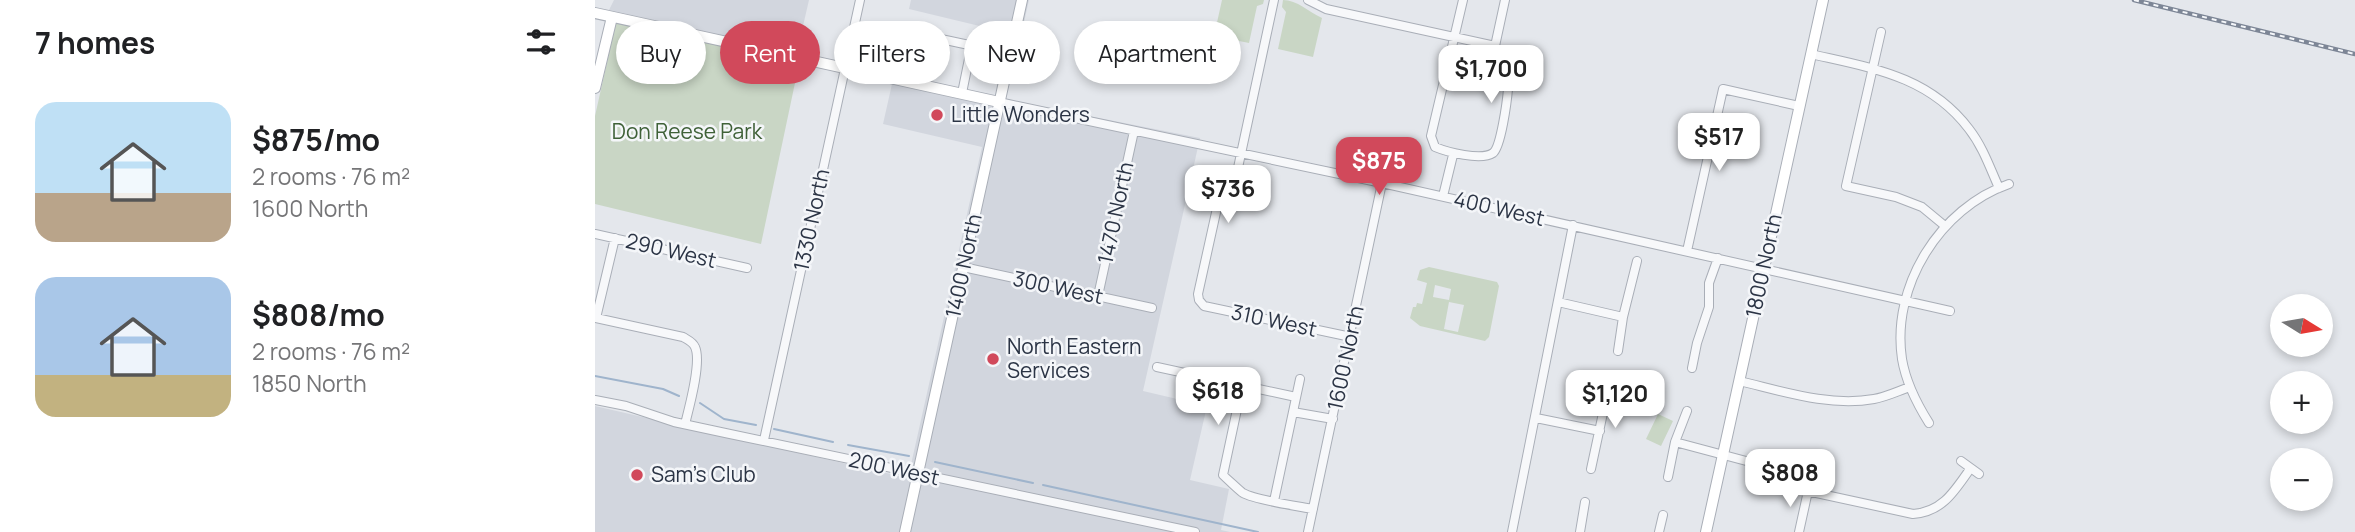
<!DOCTYPE html>
<meta charset="utf-8">
<style>
body{margin:0;font-family:Manrope,sans-serif;background:#f2f2f2;color:#202124;height:100vh;display:flex;flex-direction:column;font-size:26px;white-space:nowrap}
*{box-sizing:border-box;margin:0}
p{font-size:23px;color:#757577}
.icon{flex:none;width:38px;height:38px;fill:none;stroke:currentColor;stroke-width:2;stroke-linecap:round;stroke-linejoin:round}
.map{position:relative;flex:1;overflow:hidden}
.side{display:flex;flex-direction:column;background:#fff;width:595px}
.side>*{flex:none}
.banner{position:absolute;left:21px;top:21px;width:665px;height:63px;display:flex;gap:14px}
.needle{width:46px;rotate:101deg}
.controls{position:absolute;left:1675px;top:294px;display:grid;gap:14px}
.controls a{display:grid;place-items:center;width:63px;height:63px;border-radius:50%;background:#fff;box-shadow:0 4px 10px #0003;font-size:35px}
.price{position:absolute;translate:-50% -60px;padding:0 16px;border-radius:14px;background:#fff;color:#222;font-size:23px;line-height:46px;filter:drop-shadow(0 2px 4px #0008)}
.price::after{content:'';position:absolute;left:50%;top:42px;width:21px;height:16px;margin-left:-10px;background:inherit;clip-path:polygon(0 0,100% 0,50% 100%)}
.price.selected{background:#d1495b;color:#fff}
ul{padding:0;list-style:none}
li{display:flex;align-items:center;gap:21px;height:175px;padding:0 35px}
li span{display:grid;place-items:center;flex:none;width:196px;height:140px;border-radius:21px;color:#555}
li>.icon{margin-inline-start:auto}
span .icon{width:84px;height:84px;fill:#fffc;stroke-width:1}
li b{font-size:30px}
h2{display:flex;justify-content:space-between;align-items:center;height:84px;padding:0 35px;font-size:30px}
.tag{padding:0 24px;border-radius:32px;background:#fff;box-shadow:0 4px 10px #0003;font-size:24px;line-height:63px}
.tag.selected{background:#d1495b;color:#fff}
main{display:flex;flex:1;min-height:0}
.map>svg:first-child{display:block}
</style>
<main>
<section class="side">
<h2>7 homes<svg class="icon" aria-label="filters" viewBox="0 0 24 24"><path d="M4 7h16M4 17h16"/><circle cx="9" cy="7" r="2"/><circle cx="15" cy="17" r="2"/></svg></h2>
<ul>
<li><span style="background:linear-gradient(#bfe0f5 65%,#b9a48a 0)"><svg class="icon" aria-label="home" viewBox="0 0 24 24"><path d="M3 11l9-7 9 7M6 9v11h12V9"/></svg></span><div><b>$875/mo</b><p>2 rooms · 76 m²</p><p>1600 North</p></div></li>
<li><span style="background:linear-gradient(#a9c7e8 70%,#c2b280 0)"><svg class="icon" aria-label="home" viewBox="0 0 24 24"><path d="M3 11l9-7 9 7M6 9v11h12V9"/></svg></span><div><b>$808/mo</b><p>2 rooms · 76 m²</p><p>1850 North</p></div></li>
</ul>
</section>
<div class="map">
<svg width="1760" height="532" viewBox="0 0 1760 532">
<rect width="100%" height="100%" fill="#e4e7ec"/>
<path fill="#d2d6de" d="M19,0H214L202,52L14,10Z
M316,0H434L426,36L314,9Z
M297,84L396,106L399,97L605,138L548,391L612,406L595,480L634,489L626,530L635,532H0V406L313,478L387,147L288,124Z"/>
<path fill="#c9d6c5" fill-rule="evenodd" d="M627,0H669L668,4L662,6L654,43L619,36Z
M688,0C702,0 714,12 727,18L718,57L683,49L691,12L687,7Z
M21,22L204,64L166,244L0,204V116Z
M834,267L902,282L904,286L894,337L890,341L825,326L815,318L818,307H821L822,303L827,304L832,283L822,280L825,270ZM840,285L856,289L854,300L838,297ZM854,302L869,305L863,332L849,329Z
M1063,414L1078,421L1066,446L1051,439Z"/>
<g fill="none" stroke-linecap="round" stroke-linejoin="round">
<path stroke="#9fb4cc" stroke-width="2" d="M0,376L68,389L84,396
M105,403L129,419L161,425
M179,429L238,442
M253,445L314,456
M340,462L438,483
M448,485L663,532"/>
<g stroke="#a9aeb7" stroke-width="10">
<path id="street" d="M679,0L641,177L622,208L603,294L604,300L609,306L756,337
M713,0L731,9L900,46
M868,0L836,136L840,147C852,152 886,161 898,153C906,147 912,101 913,89C909,78 900,71 897,60L910,0
M1286,32L1251,186L1301,197L1327,207L1350,226
M1216,54C1277,68 1334,76 1374,129C1388,147 1395,168 1404,188
M320,83L328,38L332,36L374,45L376,49L367,93
M404,102L787,183L1355,311
M848,196L858,155
M0,234L152,268
M20,238L1,318L88,337C93,340 98,342 100,347C107,362 94,408 90,424
M1092,251L1128,89L1204,106
M368,267L557,308
M503,296L539,131
M963,302L1028,317
M1023,351L1028,317L1042,261
M562,367L701,397
M1097,368L1102,343L1114,307V283L1123,258
M1144,381C1187,391 1234,407 1279,399C1291,397 1303,391 1315,387
M647,386L628,475C629,476 646,492 648,493C660,500 702,506 718,509
M0,400L31,406L79,422L135,434L600,532
M698,412L738,419
M941,418L1005,431
M1334,423C1322,404 1311,383 1307,359C1296,286 1345,208 1414,184
M169,440L265,0
M1080,442L1155,462L1189,486L1318,514C1347,512 1359,492 1375,469
M1366,461L1384,474
M996,469L1014,385
M1073,477L1080,442L1092,411
M679,501L705,379
M713,532L787,183
M917,532L978,225
M985,532L990,502
M1064,532L1068,515
M1204,532L1213,491"/>
</g>
<g stroke="#a9aeb7" stroke-width="12">
<path id="secondary" d="M0,13L404,102
M0,88L17,17
M310,532L427,0
M1111,532L1228,0"/>
</g>
<use href="#street" stroke="#f7f8fa" stroke-width="8"/>
<use href="#secondary" stroke="#fff" stroke-width="10"/>
<g stroke="#7d8696" stroke-width="4.5">
<path id="rail" d="M1539,0L1760,54"/>
</g>
<use href="#rail" stroke="#f4f6f9" stroke-width="2" stroke-dasharray="5" stroke-linecap="butt"/>
</g>
<g fill="#d1495b" stroke="#f4f6f9" stroke-width="2.5">
<circle cx="342" cy="115" r="7"/>
<circle cx="398" cy="359" r="7"/>
<circle cx="42" cy="475" r="7"/>
</g>
<g text-anchor="middle" stroke-width="5" stroke-linejoin="round" paint-order="stroke">
<g font-size="21" fill="#2b3445" stroke="#f4f6f9" text-anchor="start">
<text x="356" y="122">Little Wonders</text>
<text x="412" y="354">North Eastern<tspan x="412" dy="24">Services</tspan></text>
<text x="56" y="482">Sam's Club</text>
</g>
<g font-size="21" fill="#3f6138" stroke="#f4f6f9">
<text x="92" y="139">Don Reese Park</text>
</g>
<g font-size="21" fill="#2b3445" stroke="#f4f6f9">
<text transform="translate(904 209) rotate(13)" y="7">400 West</text>
<text transform="translate(521 213) rotate(-78)" y="7">1470 North</text>
<text transform="translate(217 220) rotate(-78)" y="7">1330 North</text>
<text transform="translate(76 251) rotate(13)" y="7">290 West</text>
<text transform="translate(369 266) rotate(-78)" y="7">1400 North</text>
<text transform="translate(1169 266) rotate(-78)" y="7">1800 North</text>
<text transform="translate(463 288) rotate(12)" y="7">300 West</text>
<text transform="translate(679 321) rotate(12)" y="7">310 West</text>
<text transform="translate(751 358) rotate(-78)" y="7">1600 North</text>
<text transform="translate(299 469) rotate(12)" y="7">200 West</text>
</g>
</g>
</svg>
<div class="controls">
<a><svg class="needle" viewBox="-14 -14 28 28"><path d="M0-13l5 13h-10z" fill="#e53935"/><path d="M0 13l5-13h-10z" fill="#757577"/></svg></a>
<a>+</a>
<a>−</a>
</div>
<b class="price" style="left:896px;top:105px">$1,700</b>
<b class="price" style="left:1124px;top:173px">$517</b>
<b class="price selected" style="left:784px;top:197px">$875</b>
<b class="price" style="left:633px;top:225px">$736</b>
<b class="price" style="left:623px;top:427px">$618</b>
<b class="price" style="left:1020px;top:430px">$1,120</b>
<b class="price" style="left:1195px;top:509px">$808</b>
<div class="banner">
<a class="tag">Buy</a>
<a class="tag selected">Rent</a>
<a class="tag">Filters</a>
<a class="tag">New</a>
<a class="tag">Apartment</a>
</div>
</div>
</main>
